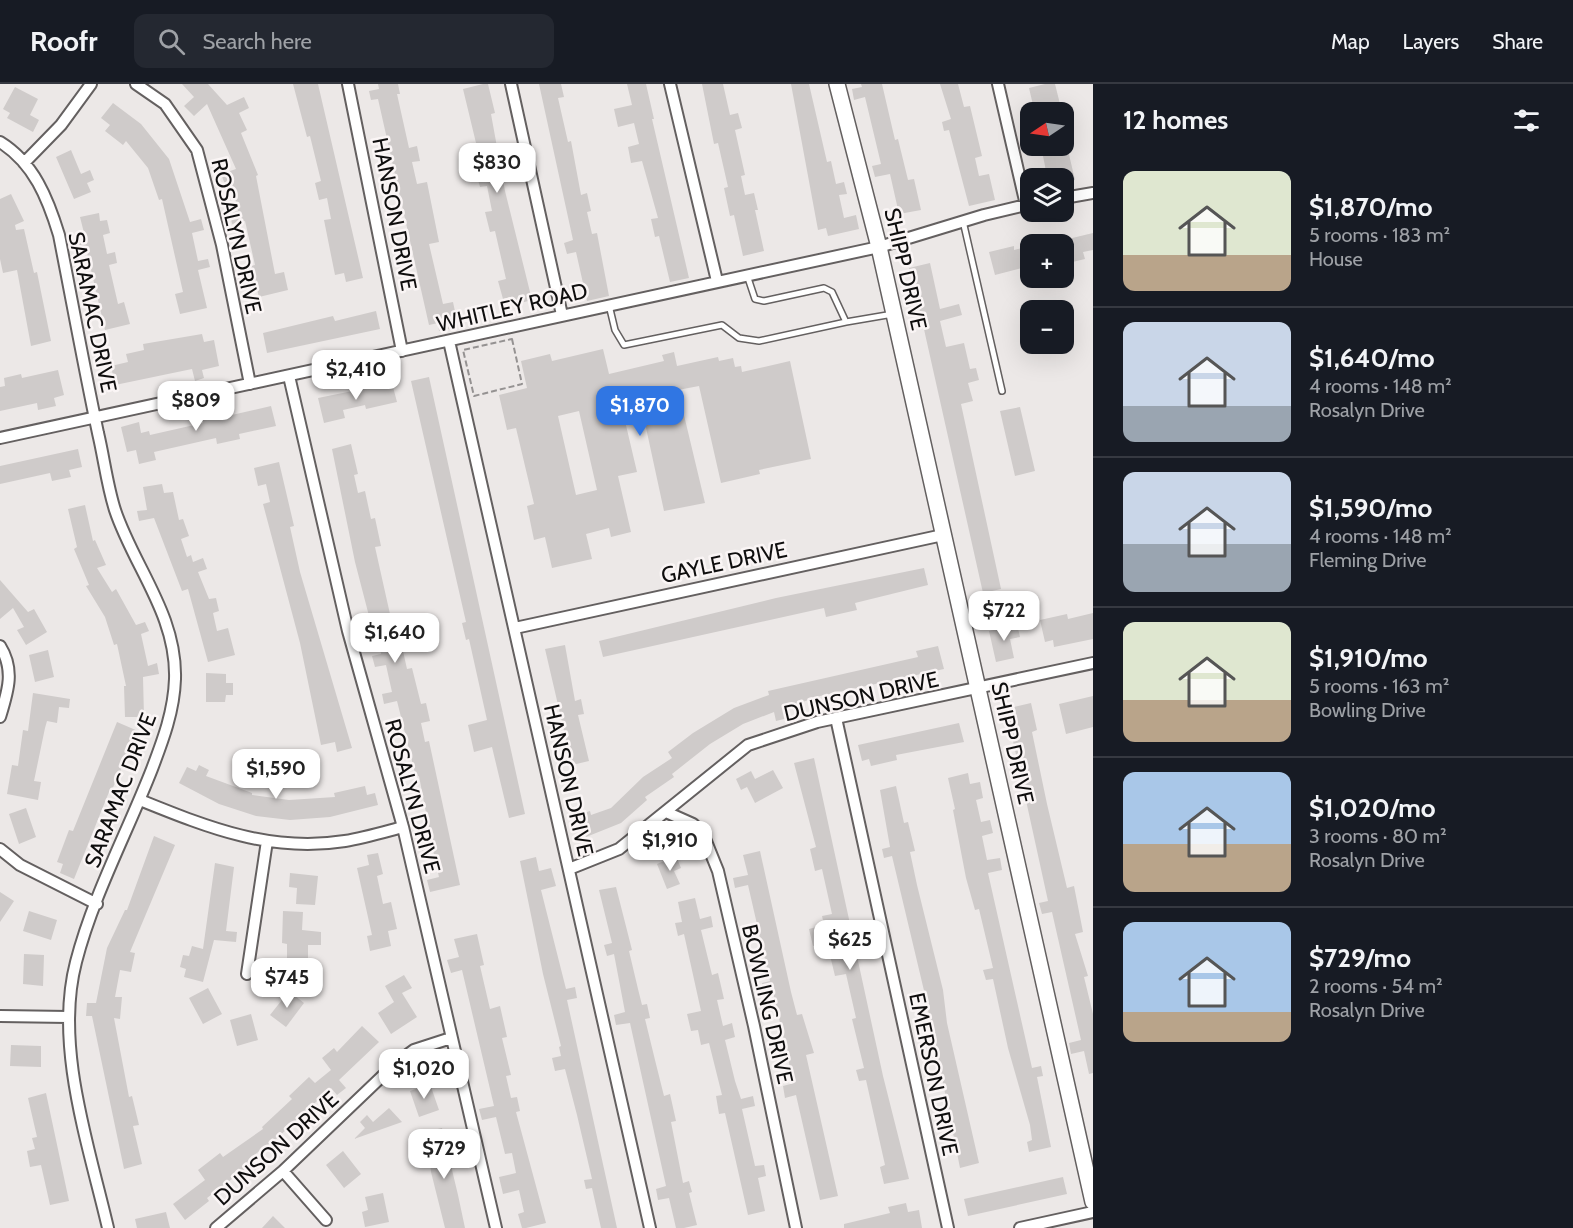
<!DOCTYPE html>
<meta charset="utf-8">
<style>
body{margin:0;font-family:Cabin,sans-serif;background:#242831;color:#f1f3f6;height:100vh;display:flex;flex-direction:column;font-size:22px;white-space:nowrap}
*{box-sizing:border-box;margin:0}
p{font-size:20px;color:#9ea1a6}
.icon{flex:none;width:33px;height:33px;fill:none;stroke:currentColor;stroke-width:2;stroke-linecap:round;stroke-linejoin:round}
.map{position:relative;flex:1;overflow:hidden}
.sheet{display:flex;flex-direction:column;background:#171b24;width:480px}
.sheet>*{flex:none}
.needle{width:39px;rotate:257deg}
.fabs{position:absolute;left:1020px;top:18px;display:grid;gap:12px}
.fabs a{display:grid;place-items:center;width:54px;height:54px;border-radius:12px;background:#171b24;box-shadow:0 6px 24px #0002;font-size:30px}
.price{position:absolute;translate:-50% -51px;padding:0 14px;border-radius:12px;background:#fff;color:#222;font-size:20px;line-height:39px;filter:drop-shadow(0 2px 3px #0008)}
.price::after{content:'';position:absolute;left:50%;top:36px;width:18px;height:14px;margin-left:-9px;background:inherit;clip-path:polygon(0 0,100% 0,50% 100%)}
.price.active{background:#3076e3;color:#fff}
ul{padding:0;list-style:none}
li{display:flex;align-items:center;gap:18px;height:150px;padding:0 30px}
li+li{border-top:2px solid #363941}
li span{display:grid;place-items:center;flex:none;width:168px;height:120px;border-radius:12px;color:#555}
li>.icon{margin-inline-start:auto}
span .icon{width:72px;height:72px;fill:#fffc;stroke-width:1}
li b{font-size:26px}
h2{display:flex;justify-content:space-between;align-items:center;height:72px;padding:0 30px;font-size:26px}
header{display:flex;align-items:center;gap:36px;box-sizing:border-box;height:84px;padding:0 30px;background:#171b24;border-bottom:2px solid #363941}
header strong{font-size:28px}
nav{display:flex;gap:33px;margin-inline-start:auto;font-size:21px}
.search{width:420px;height:54px;background:#242831;display:flex;align-items:center;gap:15px;box-sizing:border-box;padding:0 21px;border-radius:12px;color:#9ea1a6;font-size:22px}
main{display:flex;flex:1;min-height:0}
.map>svg:first-child{display:block}
</style>
<header>
<strong>Roofr</strong>
<div class="search"><svg class="icon" aria-label="search" viewBox="0 0 24 24"><circle cx="10" cy="10" r="6"/><path d="M15 15l6 6"/></svg>Search here</div>
<nav><a>Map</a><a>Layers</a><a>Share</a></nav>
</header>
<main>
<div class="map">
<svg width="1093" height="1144" viewBox="0 0 1093 1144">
<rect width="100%" height="100%" fill="#ece8e7"/>
<path fill="#cfcbca" fill-rule="evenodd" d="M182,0H208L227,21L244,13L249,24L239,29L247,46L241,49L258,91L256,92L275,190L284,188L288,206L259,213L251,182L255,181L245,137L232,140L230,129L238,127L232,101L226,103L221,90L236,85L207,20L194,32L184,22L194,13Z
M293,0H318L363,194L346,198L344,189L335,191L324,136L331,135L327,114L319,116L315,99L321,97L310,52L307,53Z
M378,0H398L400,10H397L409,64L417,62L420,77L412,78L417,100L427,98L439,158L429,160L443,220L453,218L457,237L448,238L449,245L439,247L438,239L429,241L378,15L371,16L369,7L379,5Z
M483,0H488L495,29L491,30L505,107L532,216L513,221L511,213L503,215L498,197L506,195L495,147L490,148L485,128L492,127L487,102L480,103L476,89L483,88L463,5Z
M539,0H561L564,13L558,14L568,58L571,57L581,111L587,109L591,127L587,128L592,150L597,149L609,212L587,217L576,168L567,170L564,159L573,156Z
M627,0H646L654,35H652L689,194L670,198L659,152L655,153L651,135L658,134L642,77L631,79L628,63L639,60L634,39L618,43L614,25L632,21Z
M702,0H723L730,31L738,29L742,44L735,46L745,91L741,92L745,111L754,109L758,126H755L764,167L743,172L734,131L730,132L724,104L728,103L718,59L714,60Z
M791,0H809L827,78L831,77L836,100L844,98L847,110L839,111L844,134L856,131L859,145L828,152L826,144L818,146Z
M861,0H882L895,56L898,55L908,96L914,95L921,126L899,130L890,90L875,93L872,82L881,80L865,13L854,16L852,5L862,3Z
M940,0H958L964,23L970,22L982,72L975,74L979,92L989,90L995,116L969,122L949,46L944,47L942,38L951,35Z
M1045,0H1055L1061,24L1042,28L1040,19L1033,21L1029,4Z
M15,3L38,15L30,31L39,36L33,48L7,34L10,29L3,25Z
M113,19L141,40L169,75L190,138L201,135L204,146L192,149L198,177L208,175L210,183L198,186L207,224L180,230L175,210L183,208L162,115L159,116L148,84L126,57L123,61L105,47L110,41L101,34Z
M1041,62H1067L1075,96L1064,99V94H1056L1055,90L1047,92Z
M71,66L81,90L90,86L94,96L87,99L91,108L74,115L56,73Z
M11,110L24,137L15,141L16,146L24,145L34,189L37,188L51,257L31,262L17,186L3,189L0,175V115Z
M99,129L100,137L107,136L110,149L103,151L107,170L115,168L117,179L109,181L118,220L124,218L130,240L105,246L86,164L78,165L75,155L85,153L80,133Z
M1093,149V166L1083,168L1085,175L1064,180V156Z
M1014,162V166L1030,162V182L995,191L989,168Z
M930,179L940,225L959,220L962,231L940,237L946,263L964,259L970,285L976,284L979,296L968,299L973,317L961,320L1001,505L983,509L917,214L907,217L905,204L913,202L909,184Z
M376,227L380,245L267,269L263,249L333,232L335,237Z
M202,250L204,258L214,256L219,282L202,286L204,294L195,297L192,285L115,301L111,282L128,278L126,270L144,266L143,260Z
M603,265L609,290L664,277L662,271L674,268L677,282L718,273L719,277L733,274L735,283L741,282L742,288L790,277L811,375L759,386L760,390L721,399L699,302L678,306L705,419L664,427L640,316L621,320L637,388L618,392L631,448L611,453L609,444L586,450L592,475L552,484L545,453L534,456L527,422L534,420L516,344L507,346L499,311L527,304L521,277L550,270L552,277ZM579,327L597,406L576,411L558,332Z
M58,286L64,311L54,314L56,322L38,326L37,319L0,327V303L5,302L4,294L21,290L22,294Z
M429,293L525,730L509,734L492,663L474,668L468,641L487,636L469,555L466,556L462,539L466,538L411,297Z
M392,299L397,318L366,325L365,321L343,326L345,334L324,339L318,314Z
M271,322L276,342L239,350L240,355L217,360L216,354L154,368L156,376L139,380L136,366L127,368L121,343L139,338L141,349L149,347L150,351L203,339L201,329L212,327L214,335Z
M1020,323L1035,387L1015,392L1000,327Z
M351,360L358,390L354,391L358,409L365,407L371,435L375,434L381,462L375,463L394,548L407,545L411,565L403,567L407,585L412,584L421,620L426,619L430,637L421,639L425,658L429,657L460,801L430,808L427,796L439,793L433,766L423,769L420,758L431,755L419,692L416,693L397,617L384,620L382,610L392,608L386,581L375,583L372,572L381,570L375,543L363,546L360,535L369,532L355,478L332,365Z
M78,365L82,383L69,386L71,393L52,397L50,389L0,400V382Z
M279,378L294,442L290,443L300,488L352,664L337,668L335,658L321,661L300,559L263,420L270,418L266,400L258,402L254,384Z
M162,400L164,409L173,408L179,436L183,435L189,452L181,455L187,473L191,471L193,478L203,474L207,485L198,488L209,515L216,514L219,527L213,529L217,547L228,544L235,571L208,578L188,505L182,507L154,434L139,437L137,427L147,426L143,403Z
M85,421L93,457L95,456L106,481L97,484L112,508L116,505L136,541L145,538L149,547L141,550L148,582L157,579L159,590L143,593L144,633H125L124,602H126L117,560L114,561L105,533L86,502L89,501L74,465L77,463L68,425Z
M924,484L928,501L855,519L857,526L826,533L824,524L603,573L599,557L776,514Z
M0,496L28,528L34,525L47,548L26,561L17,546L24,543L13,524L0,535Z
M1093,529V555L1054,563L1053,556L1045,558L1040,536L1067,530L1068,535Z
M1017,540L1020,553L1010,555L1014,574L996,578L989,547Z
M565,561L575,617L581,615L584,630L578,631L589,677L572,681L545,565Z
M938,562L944,585L820,612L785,624L788,634L776,637L774,628L743,640L710,660L672,690L674,693L645,713L647,716L621,739L586,753L578,731L590,727L591,731L611,724L643,693L672,674L668,668L693,649L734,624L769,611L768,607L918,573L916,567Z
M48,566L54,593L35,598L29,571Z
M206,589L226,590V599H233V611H226L225,618H206Z
M33,609L70,615L69,624L59,623L57,639L47,637L45,644L34,697L41,698L38,716L7,710L12,681L18,682L23,646L28,647Z
M1093,612V643L1066,650L1059,620Z
M1031,619L1037,646L1032,648L1047,720L1067,804L1074,802L1083,848L1075,850L1088,892L1084,893L1093,930V989L1089,990L1084,967L1071,970L1069,959L1081,956L1052,828L1042,830L1039,819L1048,817L1006,625Z
M117,638L138,647L111,708H109L74,795L60,789L63,780L57,778L69,746L73,747Z
M959,639L964,658L896,671L897,676L871,682L869,675L862,677L858,661Z
M814,674L883,992L909,1095L884,1100L880,1083L885,1081L866,996L859,997L856,986L864,984L852,935L856,934L846,890L835,892L827,859L813,862L809,845L824,841L822,832L832,830L822,785L815,787L810,765L816,763L794,679Z
M199,681L209,686L206,692L252,709V711L289,716L335,713L334,709L365,702L367,711L375,709L378,721L330,733L290,736L256,732L219,720L179,699L187,683L196,687Z
M773,686L783,704L755,719L747,703L741,706L736,695L751,687L755,695Z
M968,689L970,700L980,698L983,714L976,716L981,738L990,736L993,749L982,752L987,776L1000,774L1002,786L988,789L1032,984L1041,982L1043,992L1037,993L1051,1063L1029,1068L1027,1058L1032,1056L1030,1041L1008,964L993,895L986,896L983,886L993,884L979,825L975,826L966,794L953,726L955,725L948,694Z
M896,702L904,739L908,738L915,767L910,768L917,801L943,906L947,939L979,1079L960,1084L939,979L927,982L924,971L936,969L926,915L892,772L884,774L882,765L890,763L880,706Z
M26,724L36,753L19,760L9,730Z
M154,752L175,761L130,868L135,869L131,888L120,886L115,913H122L120,935L114,934L129,1013L132,1012L139,1041L133,1042L142,1080L124,1085L92,932H86L87,919H96L107,864L125,826H127Z
M760,767L791,908L797,931L802,930L814,969L806,971L838,1112L820,1116L796,1011L785,1014L783,1002L794,999L788,975L779,977L777,967L786,965L773,908L764,910L762,899L770,897L748,801L735,804L733,794L748,791L743,771Z
M378,769L383,790L377,792L383,820L391,818L397,845L388,847L391,862L370,867L367,852L372,851L357,784L369,781L367,771Z
M676,772L681,784L674,787L680,800L667,805L657,780Z
M536,773L539,787L551,784L556,802L541,806L566,905L575,903L577,914L567,916L617,1144H601L592,1104L586,1105L584,1096L592,1095L577,1031L565,985L555,987L552,974L561,972L559,963L561,962L543,890L520,777Z
M215,779L234,783L226,847L237,848L236,858L214,856L203,898L184,893L186,885L180,883L183,871L189,872L192,862L203,865Z
M290,789L318,792L315,821L296,820L297,804L289,803Z
M616,803L632,866L629,867L638,905L642,921L647,920L650,934L645,935L655,976L664,1012L670,1010L676,1037L671,1038L683,1099L689,1097L692,1108L689,1109L697,1141L684,1144H676L669,1114L658,1116L656,1105L666,1102L630,939L616,941L614,931L625,928L614,870L607,872L604,861L612,859L599,806Z
M0,808L14,817L0,838Z
M695,814L700,835L711,832L713,843L701,846L712,891L718,889L724,915L717,916L723,942L732,939L735,953L725,956L735,997L741,1015L753,1012L755,1022L742,1025L755,1082L764,1081L766,1092L758,1094L765,1127L748,1131L725,1029L719,1030L716,1012L722,1011L709,959L701,961L698,946L691,947L687,930L701,927L684,850L678,852L675,839L682,838L678,818Z
M29,827L57,836L51,856L23,847Z
M283,827L303,828L302,846L321,848V861H308V895H276V885H287V860L282,859Z
M477,850L484,881L480,882L490,925L500,922L507,953L502,954L511,991L506,992L511,1014L517,1013L520,1027L516,1028L546,1139L526,1144H522L518,1130L524,1128L519,1106L503,1110L499,1093L516,1089L512,1069L505,1070L496,1033L482,1036L479,1025L494,1022L462,886L451,889L447,876L459,873L454,855Z
M24,870L44,871L43,902L23,900Z
M404,891L412,904L402,909L417,933L391,950L378,929L394,918L385,902Z
M208,904L222,930L203,940L189,914Z
M289,907L304,919L286,943L270,931Z
M251,930L258,956L237,962L230,936Z
M362,942L379,958L339,996L346,1004L337,1011L331,1004L274,1057L251,1073L258,1084L249,1090L245,1085L207,1114L209,1117L185,1136L173,1120L205,1096L198,1086L220,1069L223,1073L263,1045L262,1043L292,1015L289,1012L309,993L315,999L331,986L322,974L334,964L337,968Z
M11,961L41,962V983L10,982Z
M430,1000L439,1026L419,1033L410,1007Z
M46,1009L69,1117L50,1121L41,1081L30,1083L27,1067L35,1065L32,1054L37,1053L28,1014Z
M389,1024L402,1038L354,1055L365,1044L360,1038L367,1031L373,1038Z
M442,1044L458,1111L465,1144H445L431,1088L429,1069L433,1074L424,1048Z
M343,1067L361,1090L344,1104L326,1081Z
M1063,1093L1067,1110L968,1132L964,1115Z
M383,1109L389,1138L365,1143L362,1128L368,1126L365,1113Z
M906,1119L908,1128L919,1126L922,1144H844V1140L890,1129L888,1123Z
M166,1128L170,1144H137L135,1135Z
M273,1132L285,1144H262Z"/>
<g fill="none" stroke-linecap="round" stroke-linejoin="round">
<g stroke="#646060" stroke-width="8">
<path id="lane" d="M963,137L1002,307
M747,191L755,215L764,217L824,204L832,208L846,238L893,230
M609,221L615,246L624,261L722,241L739,254L759,257L846,238"/>
</g>
<g stroke="#646060" stroke-width="14">
<path id="street" d="M136,0L165,20L197,66L222,161L250,300
M348,0L402,267
M511,0L562,231
M670,0L717,197
M998,0L1026,121
M0,58C34,79 48,115 59,151C72,217 84,283 98,349C104,374 107,401 115,426C134,483 177,531 175,595C174,627 163,656 152,685C127,749 93,812 76,878C54,962 89,1062 108,1144
M24,79L61,41L91,0
M1064,114L1093,109
M449,257L650,1144
M289,292L348,547L403,743L496,1144
M0,354L879,163L984,131L1030,120
M515,544L943,451
M0,562C15,586 8,607 0,633
M836,634L948,1144
M140,716C207,743 270,769 345,757C364,754 384,748 403,743
M666,728L693,740L703,750L718,787L754,942L796,1144
M0,765L20,781L97,820
M569,785L619,765L748,661L817,638L1093,579
M247,890L267,757
M0,932L68,933
M283,1087L326,1136
M216,1144L283,1087L395,980L414,966L451,954
M1020,1144L1093,1128"/>
</g>
<g stroke="#646060" stroke-width="18">
<path id="secondary" d="M837,0L879,163L1093,1118"/>
</g>
<path stroke="#959292" stroke-width="2" stroke-dasharray="6 3" stroke-linecap="butt" d="M512,255L522,300L474,312L463,266Z"/>
<use href="#lane" stroke="#fff" stroke-width="5"/>
<use href="#street" stroke="#fff" stroke-width="10"/>
<use href="#secondary" stroke="#fff" stroke-width="15"/>
</g>
<g text-anchor="middle" stroke-width="5" stroke-linejoin="round" paint-order="stroke">
<g font-size="22" fill="#0f0e0e" stroke="#faf5f5">
<text transform="translate(395 130) rotate(79)" y="8">HANSON DRIVE</text>
<text transform="translate(237 152) rotate(77)" y="8">ROSALYN DRIVE</text>
<text transform="translate(906 185) rotate(77)" y="8">SHIPP DRIVE</text>
<text transform="translate(512 223) rotate(-13)" y="8">WHITLEY ROAD</text>
<text transform="translate(93 228) rotate(78)" y="8">SARAMAC DRIVE</text>
<text transform="translate(724 478) rotate(-12)" y="8">GAYLE DRIVE</text>
<text transform="translate(861 612) rotate(-13)" y="8">DUNSON DRIVE</text>
<text transform="translate(1013 659) rotate(77)" y="8">SHIPP DRIVE</text>
<text transform="translate(569 696) rotate(77)" y="8">HANSON DRIVE</text>
<text transform="translate(120 706) rotate(-69)" y="8">SARAMAC DRIVE</text>
<text transform="translate(413 712) rotate(75)" y="8">ROSALYN DRIVE</text>
<text transform="translate(768 920) rotate(77)" y="8">BOWLING DRIVE</text>
<text transform="translate(934 990) rotate(78)" y="8">EMERSON DRIVE</text>
<text transform="translate(276 1064) rotate(-42)" y="8">DUNSON DRIVE</text>
</g>
</g>
</svg>
<div class="fabs">
<a><svg class="needle" viewBox="-14 -14 28 28"><path d="M0-13l5 13h-10z" fill="#e53935"/><path d="M0 13l5-13h-10z" fill="#9ea1a6"/></svg></a>
<a><svg class="icon" aria-label="layers" viewBox="0 0 24 24"><path d="M12 4l9 5-9 5-9-5zM3 14l9 5 9-5"/></svg></a>
<a>+</a>
<a>−</a>
</div>
<b class="price" style="left:497px;top:110px">$830</b>
<b class="price" style="left:356px;top:317px">$2,410</b>
<b class="price" style="left:196px;top:348px">$809</b>
<b class="price active" style="left:640px;top:353px">$1,870</b>
<b class="price" style="left:1004px;top:558px">$722</b>
<b class="price" style="left:395px;top:580px">$1,640</b>
<b class="price" style="left:276px;top:716px">$1,590</b>
<b class="price" style="left:670px;top:788px">$1,910</b>
<b class="price" style="left:850px;top:887px">$625</b>
<b class="price" style="left:287px;top:925px">$745</b>
<b class="price" style="left:424px;top:1016px">$1,020</b>
<b class="price" style="left:444px;top:1096px">$729</b>
</div>
<section class="sheet">
<h2>12 homes<svg class="icon" aria-label="filters" viewBox="0 0 24 24"><path d="M4 7h16M4 17h16"/><circle cx="9" cy="7" r="2"/><circle cx="15" cy="17" r="2"/></svg></h2>
<ul>
<li><span style="background:linear-gradient(#dfe7d0 70%,#b9a48a 0)"><svg class="icon" aria-label="home" viewBox="0 0 24 24"><path d="M3 11l9-7 9 7M6 9v11h12V9"/></svg></span><div><b>$1,870/mo</b><p>5 rooms · 183 m²</p><p>House</p></div></li>
<li><span style="background:linear-gradient(#c9d6e8 70%,#9aa5b1 0)"><svg class="icon" aria-label="home" viewBox="0 0 24 24"><path d="M3 11l9-7 9 7M6 9v11h12V9"/></svg></span><div><b>$1,640/mo</b><p>4 rooms · 148 m²</p><p>Rosalyn Drive</p></div></li>
<li><span style="background:linear-gradient(#c9d6e8 60%,#9aa5b1 0)"><svg class="icon" aria-label="home" viewBox="0 0 24 24"><path d="M3 11l9-7 9 7M6 9v11h12V9"/></svg></span><div><b>$1,590/mo</b><p>4 rooms · 148 m²</p><p>Fleming Drive</p></div></li>
<li><span style="background:linear-gradient(#dfe7d0 65%,#b9a48a 0)"><svg class="icon" aria-label="home" viewBox="0 0 24 24"><path d="M3 11l9-7 9 7M6 9v11h12V9"/></svg></span><div><b>$1,910/mo</b><p>5 rooms · 163 m²</p><p>Bowling Drive</p></div></li>
<li><span style="background:linear-gradient(#a9c7e8 60%,#b9a48a 0)"><svg class="icon" aria-label="home" viewBox="0 0 24 24"><path d="M3 11l9-7 9 7M6 9v11h12V9"/></svg></span><div><b>$1,020/mo</b><p>3 rooms · 80 m²</p><p>Rosalyn Drive</p></div></li>
<li><span style="background:linear-gradient(#a9c7e8 75%,#b9a48a 0)"><svg class="icon" aria-label="home" viewBox="0 0 24 24"><path d="M3 11l9-7 9 7M6 9v11h12V9"/></svg></span><div><b>$729/mo</b><p>2 rooms · 54 m²</p><p>Rosalyn Drive</p></div></li>
</ul>
</section>
</main>
